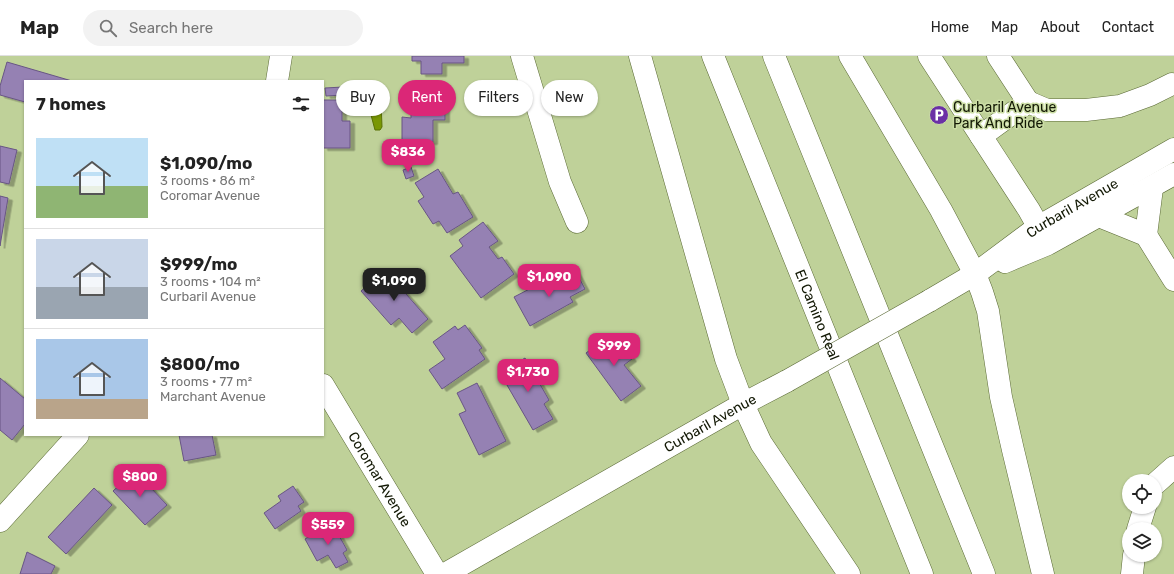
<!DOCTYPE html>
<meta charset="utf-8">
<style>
body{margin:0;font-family:Rubik,sans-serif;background:#f2f2f2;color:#222;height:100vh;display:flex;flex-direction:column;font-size:15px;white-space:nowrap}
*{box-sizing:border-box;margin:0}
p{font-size:13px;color:#767676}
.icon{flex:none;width:22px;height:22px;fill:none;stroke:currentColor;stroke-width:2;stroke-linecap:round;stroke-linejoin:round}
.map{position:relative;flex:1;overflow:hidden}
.panel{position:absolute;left:24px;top:24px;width:300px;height:356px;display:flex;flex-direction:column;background:#fff;border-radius:0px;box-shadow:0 1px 3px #0004}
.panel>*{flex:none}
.banner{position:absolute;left:336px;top:24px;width:380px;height:36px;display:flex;gap:8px}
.controls{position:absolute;left:1122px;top:418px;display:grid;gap:8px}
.controls a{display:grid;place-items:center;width:40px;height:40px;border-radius:50%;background:#fff;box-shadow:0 1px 3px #0004;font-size:20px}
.price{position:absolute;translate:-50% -34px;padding:0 9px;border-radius:8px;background:#db2777;color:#fff;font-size:13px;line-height:26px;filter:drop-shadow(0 1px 2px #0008)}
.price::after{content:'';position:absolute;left:50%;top:24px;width:12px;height:9px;margin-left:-6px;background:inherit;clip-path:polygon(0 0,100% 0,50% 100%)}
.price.current{background:#222;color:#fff}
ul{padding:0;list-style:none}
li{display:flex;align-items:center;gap:12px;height:100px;padding:0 12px}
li+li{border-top:1px solid #e0e0e0}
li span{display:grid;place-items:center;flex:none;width:112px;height:80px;border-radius:0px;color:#555}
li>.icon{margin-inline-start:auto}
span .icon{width:48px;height:48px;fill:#fffc;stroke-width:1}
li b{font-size:17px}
h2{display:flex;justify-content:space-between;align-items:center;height:48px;padding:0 12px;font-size:17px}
.chip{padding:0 14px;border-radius:18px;background:#fff;box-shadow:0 1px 3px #0004;font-size:14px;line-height:36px}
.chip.current{background:#db2777;color:#fff}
header{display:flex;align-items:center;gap:24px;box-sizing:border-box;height:56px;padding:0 20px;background:#fff;border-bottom:1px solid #e0e0e0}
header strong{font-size:19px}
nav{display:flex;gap:22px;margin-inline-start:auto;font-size:14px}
.search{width:280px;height:36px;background:#f2f2f2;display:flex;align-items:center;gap:10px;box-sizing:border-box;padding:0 14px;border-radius:22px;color:#767676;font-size:15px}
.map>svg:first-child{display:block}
</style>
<header>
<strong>Map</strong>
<div class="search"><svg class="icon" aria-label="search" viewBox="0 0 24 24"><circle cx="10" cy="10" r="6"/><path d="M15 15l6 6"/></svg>Search here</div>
<nav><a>Home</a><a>Map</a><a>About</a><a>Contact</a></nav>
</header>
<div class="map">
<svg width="1174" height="518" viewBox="0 0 1174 518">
<defs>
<filter id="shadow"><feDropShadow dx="4.5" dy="2.5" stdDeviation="0" flood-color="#0004"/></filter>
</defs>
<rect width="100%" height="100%" fill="#bfd199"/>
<path fill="#799704" stroke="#5a7104" d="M376,45H381L382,71L380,74H375L371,59L369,55L370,47Z"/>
<path fill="#9581b3" stroke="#685584" filter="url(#shadow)" d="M412,0H464V7H442V18H421V5H412Z
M7,6L72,25H25V46L0,39V30Z
M343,31V39L326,40L325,32Z
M411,38H445V64H433V86H402V61L411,62Z
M323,44H342V65H350V92H323Z
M0,90L17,94L9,128L0,126Z
M411,111L414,120L406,123L403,114Z
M438,113L453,138L458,136L473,161L447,177L439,165L433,168L418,145L424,141L415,127Z
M0,140L8,142L0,190Z
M483,166L498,185L489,191L498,203L502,201L514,218L481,242L450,200L463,190L459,184Z
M385,214L428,263L412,277L399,262L391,269L361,235Z
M575,214L585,233L570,241L573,246L530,270L514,241L541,227L544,231Z
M465,269L482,292L479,294L485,303L442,333L429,314L445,303L433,286L455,270L458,274Z
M612,278L632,303L624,309L641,330L621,345L586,297Z
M525,302L549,344L544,348L553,363L533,374L500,317Z
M0,322L25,343V368L12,384L0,374Z
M477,327L506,385L479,399L459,358L466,355L457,337Z
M179,379H212L216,399L184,405Z
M135,415L167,449L145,469L113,435Z
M293,430L304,446L298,450L301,455L275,473L264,457L281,445L278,440Z
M94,432L112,449L66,498L48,481Z
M332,467L347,494L343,497L348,506L336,512L328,499L317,505L305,483Z
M27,496L55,510L51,518H20Z"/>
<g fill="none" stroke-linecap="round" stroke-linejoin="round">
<g stroke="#5a6935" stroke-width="23">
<g id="minor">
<path d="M522,0L560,126L577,166"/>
<path d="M929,0L1029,154L1047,186"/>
<path d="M998,0L1028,46"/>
<path d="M277,25L281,0"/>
<path d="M981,80L1028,46L1047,54H1086L1120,50L1150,39L1172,28"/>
<path d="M1099,160L1146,179L1174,224"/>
<path d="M1146,179L1152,132"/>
<path id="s1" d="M323,329L437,518"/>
<path d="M1155,428L1174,411"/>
<path d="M0,465L78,379"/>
<path d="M1138,473L1145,451"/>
<path d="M1132,518L1134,499"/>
</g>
</g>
<g stroke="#5a6935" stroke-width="23">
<g id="major">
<path d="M1005,206L1048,188L1174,118"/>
<path id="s2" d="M929,245L975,218L1038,171L1174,93"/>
<path id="s3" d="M445,518L743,348L787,325"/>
</g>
</g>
<g stroke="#5a6935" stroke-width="23">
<g id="highway">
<path d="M640,0L726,303L743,348L761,387L849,518"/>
<path id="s4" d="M713,0L922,518"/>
<path d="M774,0L984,518"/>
<path d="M850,0L941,154L975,218L982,236L988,255L1001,341L1013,394L1043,518"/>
</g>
</g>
<use href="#minor" stroke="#fff" stroke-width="22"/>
<use href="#major" stroke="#fff" stroke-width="22"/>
<use href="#highway" stroke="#fff" stroke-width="22"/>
<g stroke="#5a6935" stroke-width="23" stroke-linecap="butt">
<path id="major-bridge" d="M787,325L929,245"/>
</g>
<use href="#major-bridge" stroke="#fff" stroke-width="22"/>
</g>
<defs>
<g id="parking-disc" transform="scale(1)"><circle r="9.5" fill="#6b30a6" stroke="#ccdea6"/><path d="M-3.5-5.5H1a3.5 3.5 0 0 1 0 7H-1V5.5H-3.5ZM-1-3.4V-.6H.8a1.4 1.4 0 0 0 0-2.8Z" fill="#fff"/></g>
</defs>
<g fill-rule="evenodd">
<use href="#parking-disc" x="939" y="59"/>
</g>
<g text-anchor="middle" stroke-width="3" stroke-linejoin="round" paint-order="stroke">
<g font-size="14" fill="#121804" stroke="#ccdea6" text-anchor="start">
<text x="953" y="56">Curbaril Avenue<tspan x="953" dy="16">Park And Ride</tspan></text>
</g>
<g font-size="14" fill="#121804" stroke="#ccdea6">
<text dy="5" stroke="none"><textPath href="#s2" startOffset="171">Curbaril Avenue</textPath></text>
<text dy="5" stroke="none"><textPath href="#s4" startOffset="279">El Camino Real</textPath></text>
<text dy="5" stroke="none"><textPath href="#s3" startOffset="305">Curbaril Avenue</textPath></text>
<text dy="5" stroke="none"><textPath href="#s1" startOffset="110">Coromar Avenue</textPath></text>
</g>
</g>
</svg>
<div class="controls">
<a><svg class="icon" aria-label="locate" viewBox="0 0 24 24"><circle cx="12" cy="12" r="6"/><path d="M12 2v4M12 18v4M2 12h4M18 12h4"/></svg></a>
<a><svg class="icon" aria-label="layers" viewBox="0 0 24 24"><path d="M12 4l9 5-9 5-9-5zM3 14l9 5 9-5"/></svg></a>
</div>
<b class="price" style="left:408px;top:117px">$836</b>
<b class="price" style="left:549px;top:242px">$1,090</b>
<b class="price current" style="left:394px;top:246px">$1,090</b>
<b class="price" style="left:614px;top:311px">$999</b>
<b class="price" style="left:528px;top:337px">$1,730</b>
<b class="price" style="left:140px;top:442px">$800</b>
<b class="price" style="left:328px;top:490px">$559</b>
<div class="banner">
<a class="chip">Buy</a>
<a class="chip current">Rent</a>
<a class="chip">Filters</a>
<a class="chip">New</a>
</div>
<section class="panel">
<h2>7 homes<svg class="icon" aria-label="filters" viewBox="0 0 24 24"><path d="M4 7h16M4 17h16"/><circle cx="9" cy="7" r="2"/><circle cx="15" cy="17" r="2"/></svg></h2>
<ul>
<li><span style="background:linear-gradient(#bfe0f5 60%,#8fb573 0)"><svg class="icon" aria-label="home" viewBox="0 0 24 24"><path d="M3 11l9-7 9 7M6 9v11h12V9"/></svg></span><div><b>$1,090/mo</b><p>3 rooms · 86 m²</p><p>Coromar Avenue</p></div></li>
<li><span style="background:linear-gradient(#c9d6e8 60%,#9aa5b1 0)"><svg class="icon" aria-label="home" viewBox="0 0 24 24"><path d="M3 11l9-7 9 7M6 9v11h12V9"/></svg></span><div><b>$999/mo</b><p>3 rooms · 104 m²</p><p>Curbaril Avenue</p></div></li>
<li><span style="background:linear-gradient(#a9c7e8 75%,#b9a48a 0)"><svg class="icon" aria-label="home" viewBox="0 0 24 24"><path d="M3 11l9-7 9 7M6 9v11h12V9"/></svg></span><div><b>$800/mo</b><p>3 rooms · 77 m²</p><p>Marchant Avenue</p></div></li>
</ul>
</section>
</div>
